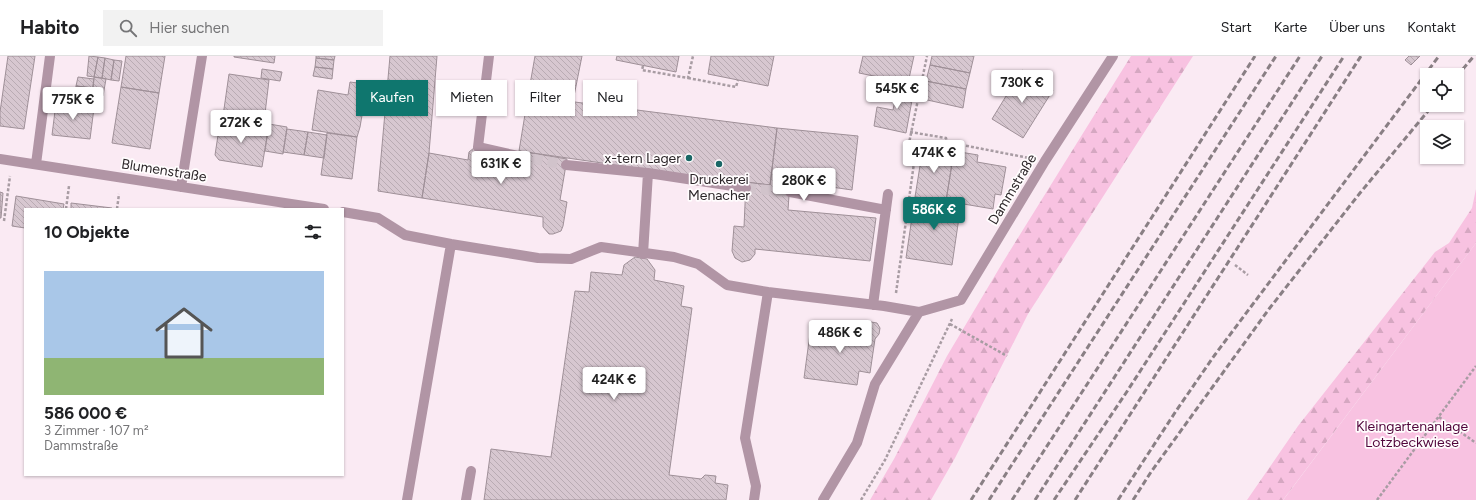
<!DOCTYPE html>
<html lang="de">
<meta charset="utf-8">
<style>
body{margin:0;font-family:Figtree,sans-serif;background:#f2f2f2;color:#202124;height:100vh;display:flex;flex-direction:column;font-size:15px;white-space:nowrap}
*{box-sizing:border-box;margin:0}
p{font-size:13px;color:#757577}
.icon{flex:none;width:22px;height:22px;fill:none;stroke:currentColor;stroke-width:2;stroke-linecap:round;stroke-linejoin:round}
.map{position:relative;flex:1;overflow:hidden}
.details{position:absolute;left:24px;top:152px;width:320px;height:268px;display:flex;flex-direction:column;background:#fff;border-radius:0px;box-shadow:0 1px 3px #0004}
.details>*{flex:none}
.guide{position:absolute;left:356px;top:24px;width:380px;height:36px;display:flex;gap:8px}
.controls{position:absolute;left:1420px;top:12px;display:grid;gap:8px}
.controls a{display:grid;place-items:center;width:44px;height:44px;border-radius:0px;background:#fff;box-shadow:0 1px 3px #0004;font-size:20px}
.price{position:absolute;translate:-50% -34px;padding:0 9px;border-radius:4px;background:#fff;color:#222;font-size:13px;line-height:26px;filter:drop-shadow(0 1px 2px #0008)}
.price::after{content:'';position:absolute;left:50%;top:24px;width:12px;height:9px;margin-left:-6px;background:inherit;clip-path:polygon(0 0,100% 0,50% 100%)}
.price.on{background:#0f766e;color:#fff}
ul{padding:0;list-style:none}
li{display:grid;align-content:center;gap:8px;height:212px;padding:0 20px}
li+li{border-top:1px solid #e0e0e0}
li span{display:grid;place-items:center;height:124px;border-radius:0px;color:#555}
li>.icon{margin-inline-start:auto}
span .icon{width:72px;height:72px;fill:#fffc;stroke-width:1}
li b{font-size:17px}
h2{display:flex;justify-content:space-between;align-items:center;height:48px;padding:0 20px;font-size:17px}
.tag{padding:0 14px;border-radius:0px;background:#fff;box-shadow:0 1px 3px #0004;font-size:14px;line-height:36px}
.tag.on{background:#0f766e;color:#fff}
header{display:flex;align-items:center;gap:24px;box-sizing:border-box;height:56px;padding:0 20px;background:#fff;border-bottom:1px solid #e0e0e0}
header strong{font-size:19px}
nav{display:flex;gap:22px;margin-inline-start:auto;font-size:14px}
.search{width:280px;height:36px;background:#f2f2f2;display:flex;align-items:center;gap:10px;box-sizing:border-box;padding:0 14px;border-radius:0px;color:#757577;font-size:15px}
.map>svg:first-child{display:block}
</style>
<header>
<strong>Habito</strong>
<div class="search"><svg class="icon" aria-label="search" viewBox="0 0 24 24"><circle cx="10" cy="10" r="6"/><path d="M15 15l6 6"/></svg>Hier suchen</div>
<nav><a>Start</a><a>Karte</a><a>Über uns</a><a>Kontakt</a></nav>
</header>
<div class="map">
<svg width="1476" height="444" viewBox="0 0 1476 444">
<defs>
<pattern id="forest-firs" width="22" height="20" patternUnits="userSpaceOnUse"><rect width="22" height="20" fill="#f8c2e1"/><path d="M5 1l3.5 6h-7zM16 11l3.5 6h-7z" fill="#d5a7c1"/></pattern>
<pattern id="building-back-hatch" width="6" height="6" patternUnits="userSpaceOnUse"><rect width="6" height="6" fill="#d7c7d0"/><path d="M-1 5l2 2M0 0l6 6M5-1l2 2" fill="none" stroke="#b9abb3"/></pattern>
</defs>
<rect width="100%" height="100%" fill="#faeaf3"/>
<path fill="#f8c2e1" d="M1476,187V444H1283L1284,443Z"/>
<path fill="url(#forest-firs)" d="M1131,0H1193L1028,258L955,402L931,444H870L894,403L947,300L1003,206Z
M1476,133V187L1283,444H1247L1298,370L1435,196L1449,187L1472,152Z"/>
<path fill="url(#building-back-hatch)" stroke="#9f9098" d="M8,0H35L24,73L0,70V56Z
M89,0L98,1L94,21L87,20Z
M126,0H165L159,37L121,31Z
M234,0H275L274,7L234,1Z
M316,0H335L334,4L316,2Z
M390,0H437L429,97L422,142L378,135Z
M535,0H582L573,45L528,40Z
M617,0H679L676,16L616,4Z
M711,0H774L768,30L708,18Z
M863,0H914L908,27L859,17Z
M932,0H974L970,17L930,9Z
M1409,0H1420L1411,9L1405,4Z
M98,1L105,2L102,22L94,21Z
M105,2L114,4L111,24L102,22Z
M316,2L334,4L333,13L315,11Z
M114,4L122,5L119,25L111,24Z
M930,9L970,17L966,33L926,25Z
M315,11L333,13L332,23L313,20Z
M262,13L282,16L280,25L261,22Z
M1022,14L1053,34L1023,82L992,63Z
M229,18L269,24L264,66L223,60Z
M78,21L94,23L93,32L76,30Z
M94,21L106,23L103,40L92,38Z
M899,25L915,28L906,77L874,70L877,51L893,54Z
M926,25L966,33L963,52L923,43Z
M350,26L365,28V42L360,71L357,81L312,74L318,34L348,39Z
M76,30L93,32L91,42L75,39Z
M121,31L159,37L150,93L112,87Z
M75,39L91,42L90,51L74,49Z
M528,40L777,72L770,129L685,119L519,95Z
M56,47L94,52L90,83L52,79Z
M220,66L268,74L262,111L219,104L215,99Z
M269,68L287,71L283,98L265,95Z
M777,72L858,80L852,134L790,125L788,154L876,162L870,205L755,193V198L750,204L742,206L735,202L732,195L734,170L744,171L746,126L770,129Z
M287,73L308,76L304,99L283,96Z
M308,76L327,79L324,102L304,99Z
M327,77L357,81L352,123L321,119Z
M923,91L954,95L946,145L915,141Z
M474,92L479,94L481,97L479,105L517,111L519,95L567,103L560,144L567,146L563,170L561,175L553,178H549L543,171V161L422,142L429,97L468,104L469,96Z
M954,95L978,99L977,106L1006,111L1001,139L995,138L993,153L946,145Z
M0,136L3,137L1,162H0Z
M16,140L64,148L63,153H25V172L12,170Z
M915,141L961,148L952,209L906,202Z
M71,147L112,152V153H71Z
M635,201L647,203L655,214L654,224L684,230L681,250L692,252L669,419L701,423L705,419L716,420L715,427L728,429L726,444H484L491,393L551,401L575,235L589,236L591,216L622,219L624,209Z
M871,266L877,267L880,272L879,278L875,283L870,317L859,315L857,329L804,322L811,270L865,277L866,271Z"/>
<g fill="none" stroke-linecap="round" stroke-linejoin="round">
<path stroke="#d1c3cb" stroke-width="10" stroke-dasharray="10 5" stroke-linecap="butt" d="M518,100L566,109
M746,132L790,136"/>
<path stroke="#a89ca3" stroke-width="2.5" stroke-dasharray="3 2" stroke-linecap="butt" d="M643,10L642,14L688,22L693,0
M688,22L736,31L738,24
M910,76L946,82L947,86L1029,102
M66,153L69,130
M117,153L119,138
M4,165L10,120
M1235,209L1248,219
M896,237L914,107L908,92L927,0
M950,268L1007,300
M1439,361L1476,387
M861,444L885,404L952,263
M1377,444L1476,310"/>
<path stroke="#b195a5" stroke-width="10" d="M489,0L478,91L518,100
M0,103L324,153
M36,108L50,0
M566,109L648,117L746,132
M181,131L202,0
M790,136L886,154
M343,156L378,162L405,179L451,188L538,202L571,203L601,191L674,201L698,208L727,229L768,236L884,250L919,256L961,244L1045,105L1113,0
M643,198L648,117
M873,249L888,138
M407,444L451,188
M466,444L471,415
M754,444L756,430L745,382L768,236
M823,444L857,387L875,328L919,256"/>
<path stroke="#897f84" stroke-width="3" stroke-dasharray="6 3" stroke-linecap="butt" d="M1457,20L1474,0
M971,444L1255,0
M989,444L1276,0
M1012,444L1300,0
M1035,444L1322,0
M1054,444L1126,337L1344,0
M1075,444L1361,0
M1118,444L1176,355L1214,300L1439,0
M1133,444L1151,416L1269,253L1360,137L1433,49"/>
</g>
<g fill="#1a6766" stroke="#fffcfd" stroke-width="1.5">
<circle cx="689" cy="102" r="4"/>
<circle cx="719" cy="108" r="4"/>
</g>
<g text-anchor="middle" stroke-width="3.5" stroke-linejoin="round" paint-order="stroke">
<g font-size="14" fill="#2d272a" stroke="#fffcfd" text-anchor="end">
<text x="681" y="107">x-tern Lager</text>
<text x="719" y="128" text-anchor="middle">Druckerei<tspan x="719" dy="16">Menacher</tspan></text>
</g>
<g font-size="14" fill="#2d272a" stroke="#fffcfd">
<text transform="translate(164 114) rotate(9)" y="5">Blumenstraße</text>
<text transform="translate(1012 133) rotate(-59)" y="5">Dammstraße</text>
</g>
<g font-size="14" fill="#51053b" stroke="#fffcfd">
<text x="1412" y="375">Kleingartenanlage<tspan x="1412" dy="16">Lotzbeckwiese</tspan></text>
</g>
</g>
</svg>
<div class="controls">
<a><svg class="icon" aria-label="locate" viewBox="0 0 24 24"><circle cx="12" cy="12" r="6"/><path d="M12 2v4M12 18v4M2 12h4M18 12h4"/></svg></a>
<a><svg class="icon" aria-label="layers" viewBox="0 0 24 24"><path d="M12 4l9 5-9 5-9-5zM3 14l9 5 9-5"/></svg></a>
</div>
<b class="price" style="left:1022px;top:48px">730K €</b>
<b class="price" style="left:897px;top:54px">545K €</b>
<b class="price" style="left:73px;top:65px">775K €</b>
<b class="price" style="left:241px;top:88px">272K €</b>
<b class="price" style="left:934px;top:118px">474K €</b>
<b class="price" style="left:501px;top:129px">631K €</b>
<b class="price" style="left:804px;top:146px">280K €</b>
<b class="price on" style="left:934px;top:175px">586K €</b>
<b class="price" style="left:840px;top:298px">486K €</b>
<b class="price" style="left:614px;top:345px">424K €</b>
<div class="guide">
<a class="tag on">Kaufen</a>
<a class="tag">Mieten</a>
<a class="tag">Filter</a>
<a class="tag">Neu</a>
</div>
<section class="details">
<h2>10 Objekte<svg class="icon" aria-label="filters" viewBox="0 0 24 24"><path d="M4 7h16M4 17h16"/><circle cx="9" cy="7" r="2"/><circle cx="15" cy="17" r="2"/></svg></h2>
<ul>
<li><span style="background:linear-gradient(#a9c7e8 70%,#8fb573 0)"><svg class="icon" aria-label="home" viewBox="0 0 24 24"><path d="M3 11l9-7 9 7M6 9v11h12V9"/></svg></span><div><b>586 000 €</b><p>3 Zimmer · 107 m²</p><p>Dammstraße</p></div></li>
</ul>
</section>
</div>
